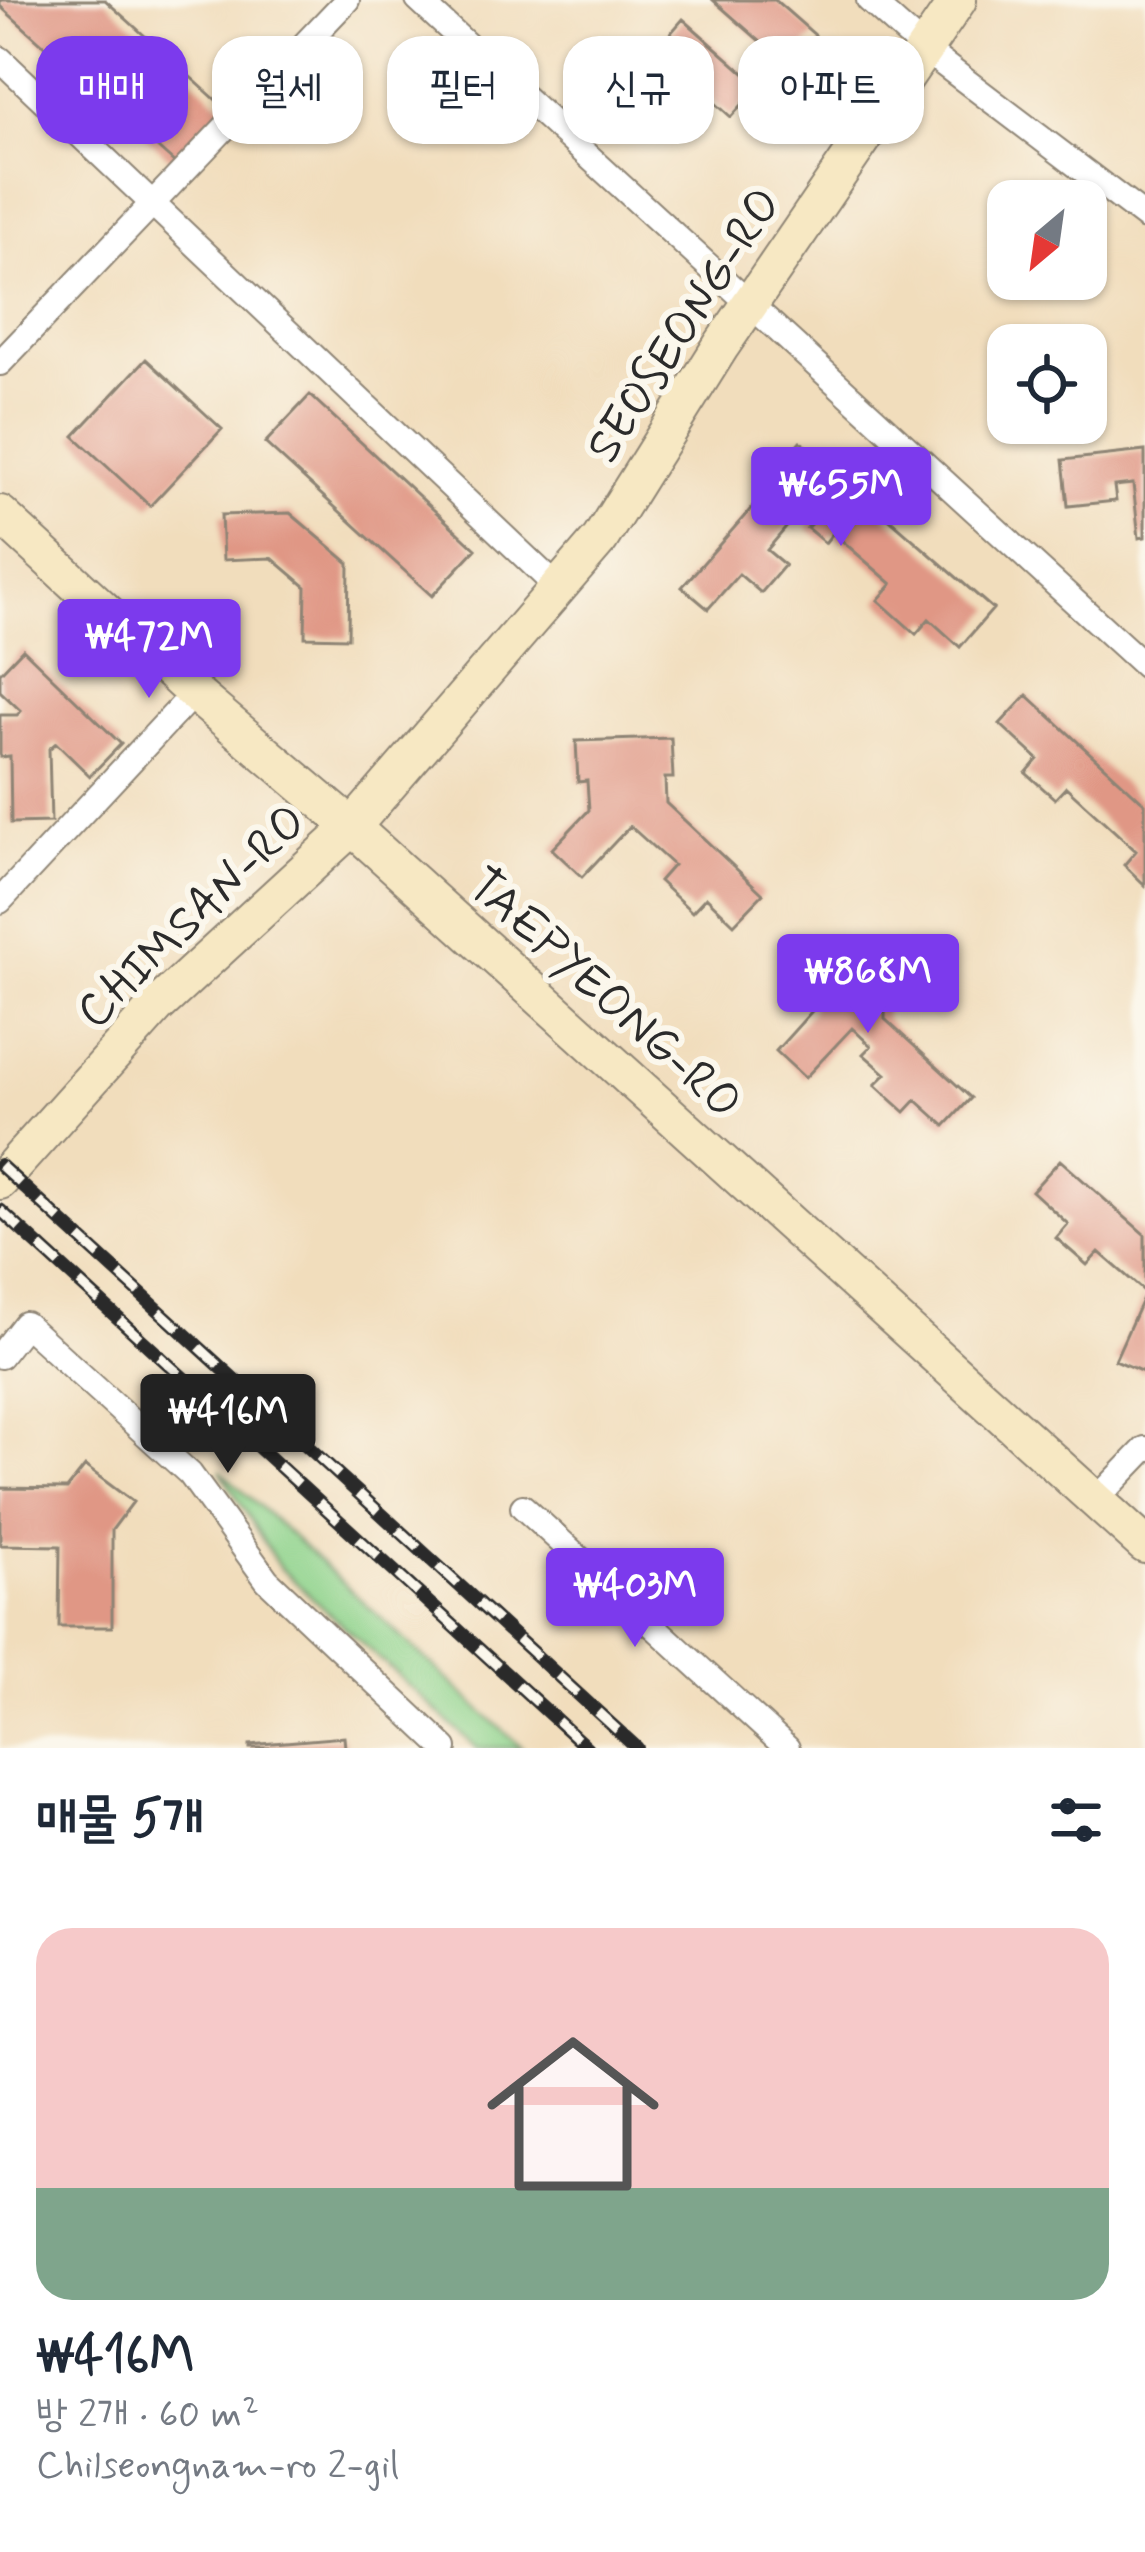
<!DOCTYPE html>
<html lang="ko">
<meta charset="utf-8">
<style>
body{margin:0;font-family:Mynerve,"Poor Story",sans-serif;background:#f2f2f3;color:#1f2937;height:100vh;display:flex;flex-direction:column;font-size:45px;white-space:nowrap}
*{box-sizing:border-box;margin:0}
p{font-size:39px;color:#747a83}
.icon{flex:none;width:66px;height:66px;fill:none;stroke:currentColor;stroke-width:2;stroke-linecap:round;stroke-linejoin:round}
.map{position:relative;height:1748px;overflow:hidden}
.panel{display:flex;flex-direction:column;background:#fff;flex:1}
.panel>*{flex:none}
.guide{position:absolute;left:36px;top:36px;width:1074px;height:108px;display:flex;gap:24px}
.needle{width:78px;rotate:209deg}
.buttons{position:absolute;left:987px;top:180px;display:grid;gap:24px}
.buttons a{display:grid;place-items:center;width:120px;height:120px;border-radius:24px;background:#fff;box-shadow:0 3px 9px #0004;font-size:60px}
.price{position:absolute;translate:-50% -102px;padding:0 27px;border-radius:12px;background:#7c3aed;color:#fff;font-size:39px;line-height:78px;filter:drop-shadow(0 3px 6px #0008)}
.price::after{content:'';position:absolute;left:50%;top:72px;width:36px;height:27px;margin-left:-18px;background:inherit;clip-path:polygon(0 0,100% 0,50% 100%)}
.price.current{background:#222;color:#fff}
ul{padding:0;list-style:none}
li{display:grid;align-content:center;gap:24px;height:636px;padding:0 36px}
li span{display:grid;place-items:center;height:372px;border-radius:36px;color:#555}
li>.icon{margin-inline-start:auto}
span .icon{width:216px;height:216px;fill:#fffc;stroke-width:1}
li b{font-size:51px}
h2{display:flex;justify-content:space-between;align-items:center;height:144px;padding:0 36px;font-size:51px}
.pill{padding:0 42px;border-radius:36px;background:#fff;box-shadow:0 3px 9px #0004;font-size:42px;line-height:108px}
.pill.current{background:#7c3aed;color:#fff}
.map>svg:first-child{display:block}
</style>
<div class="map">
<svg width="1145" height="1748" viewBox="0 0 1145 1748">
<rect width="100%" height="100%" fill="#fbf7ec"/>
<filter id="ink" filterUnits="userSpaceOnUse"><feTurbulence type="fractalNoise" baseFrequency=".00833" numOctaves="2"/><feDisplacementMap in="SourceGraphic" scale="24" xChannelSelector="R" yChannelSelector="G"/><feConvolveMatrix kernelMatrix="1 2 1 2 8 2 1 2 1" color-interpolation-filters="sRGB"/></filter>
<filter id="wash" filterUnits="userSpaceOnUse"><feTurbulence type="fractalNoise" baseFrequency=".004" numOctaves="4" result="noise"/><feDisplacementMap in="SourceGraphic" scale="48" xChannelSelector="R" yChannelSelector="G"/><feGaussianBlur stdDeviation="2.7" result="paint"/><feColorMatrix in="noise" values="0 0 0 0 0 0 0 0 0 0 0 0 0 0 0 0 0 1.4 0 .05"/><feComposite in="paint" operator="in"/></filter>
<g filter="url(#wash)">
<rect width="100%" height="100%" fill="#f1ddbc"/>
<path fill="#8fd38c" stroke="#5d7f5c" stroke-width="3" d="M220,1470L522,1748H477L280,1568Z"/>
<g id="blocks">
<path fill="#e09785" d="M0,0H105L226,109L176,164L0,6Z
M713,0H775L815,35L787,65Z
M683,19L759,86L731,117L656,50Z
M146,359L222,429L150,506L74,436Z
M310,395L476,549L432,596L265,443Z
M800,441L993,609L960,647L929,619L916,634L878,600L892,584L833,533L825,543L807,528L814,520L802,509L767,550L785,565L761,593L739,574L708,609L682,587L787,468L781,463Z
M1145,451V537L1139,538L1133,484L1114,486L1116,501L1068,506L1063,460Z
M290,513L349,563L348,638L305,637L306,587L272,558L223,560L221,515Z
M23,649L121,744L90,776L56,743L49,749L51,822L11,823L10,756L0,757V715H17L21,711L0,691V673Z
M1027,695L1145,804V885L1124,865L1136,851L1066,787L1055,799L1026,773L1038,759L1000,724Z
M671,738L673,778H665L666,803L763,894L734,924L706,897L692,912L659,881L673,865L630,826L582,877L552,849L589,810L587,781L578,782L576,741Z
M807,958L886,959L885,1019L971,1098L945,1126L916,1100L905,1112L875,1085L886,1074L863,1054L871,1046L852,1028L805,1078L776,1051L812,1011L813,980H807Z
M1060,1160L1145,1235V1292L1099,1252L1087,1265L1056,1238L1068,1224L1032,1191Z
M1145,1293V1373L1115,1360Z
M85,1466L133,1502L112,1530V1627H59L60,1546L0,1545V1488L67,1489Z
M344,1737L345,1748H250V1745Z"/>
</g>
</g>
<g filter="url(#ink)">
<use href="#blocks" fill-opacity="0" stroke="#8e8474" stroke-width="3"/>
<g fill="none" stroke-linecap="round" stroke-linejoin="round">
<g stroke="#8e8474" stroke-width="28">
<path id="street" d="M418,0L1145,666
M869,0L925,50L1145,217
M0,59L558,588
M0,363L347,0
M0,901L194,693
M0,1356L25,1324L190,1474L267,1580L445,1748
M1096,1500L1145,1449
M523,1507L787,1748"/>
</g>
<g stroke="#8e8474" stroke-width="40">
<path id="secondary" d="M0,514L194,693L352,827L1145,1545
M0,1181L157,1006L352,827L600,539L721,346L958,0"/>
</g>
<use href="#street" stroke="#fff" stroke-width="24"/>
<use href="#secondary" stroke="#f7e8c3" stroke-width="36"/>
<g stroke="#2b2b2b" stroke-width="14">
<path id="rail" d="M0,1165L637,1748
M0,1210L587,1748"/>
</g>
<use href="#rail" stroke="#fbf7ec" stroke-width="9" stroke-dasharray="27" stroke-linecap="butt"/>
</g>
</g>
<g text-anchor="middle" stroke-width="12" stroke-linejoin="round" paint-order="stroke">
<g font-size="48" fill="#2b2b2b" stroke="#fbf7ec">
<text transform="translate(682 324) rotate(-57)" y="17">SEOSEONG-RO</text>
<text transform="translate(190 915) rotate(-44)" y="17">CHIMSAN-RO</text>
<text transform="translate(606 992) rotate(42)" y="17">TAEPYEONG-RO</text>
</g>
</g>
</svg>
<div class="buttons">
<a><svg class="needle" viewBox="-14 -14 28 28"><path d="M0-13l5 13h-10z" fill="#e53935"/><path d="M0 13l5-13h-10z" fill="#747a83"/></svg></a>
<a><svg class="icon" aria-label="locate" viewBox="0 0 24 24"><circle cx="12" cy="12" r="6"/><path d="M12 2v4M12 18v4M2 12h4M18 12h4"/></svg></a>
</div>
<b class="price" style="left:841px;top:549px">₩655M</b>
<b class="price" style="left:149px;top:701px">₩472M</b>
<b class="price" style="left:868px;top:1036px">₩868M</b>
<b class="price current" style="left:228px;top:1476px">₩416M</b>
<b class="price" style="left:635px;top:1650px">₩403M</b>
<div class="guide">
<a class="pill current">매매</a>
<a class="pill">월세</a>
<a class="pill">필터</a>
<a class="pill">신규</a>
<a class="pill">아파트</a>
</div>
</div>
<section class="panel">
<h2>매물 5개<svg class="icon" aria-label="filters" viewBox="0 0 24 24"><path d="M4 7h16M4 17h16"/><circle cx="9" cy="7" r="2"/><circle cx="15" cy="17" r="2"/></svg></h2>
<ul>
<li><span style="background:linear-gradient(#f6c9c9 70%,#7fa58c 0)"><svg class="icon" aria-label="home" viewBox="0 0 24 24"><path d="M3 11l9-7 9 7M6 9v11h12V9"/></svg></span><div><b>₩416M</b><p>방 2개 · 60 m²</p><p>Chilseongnam-ro 2-gil</p></div></li>
</ul>
</section>
